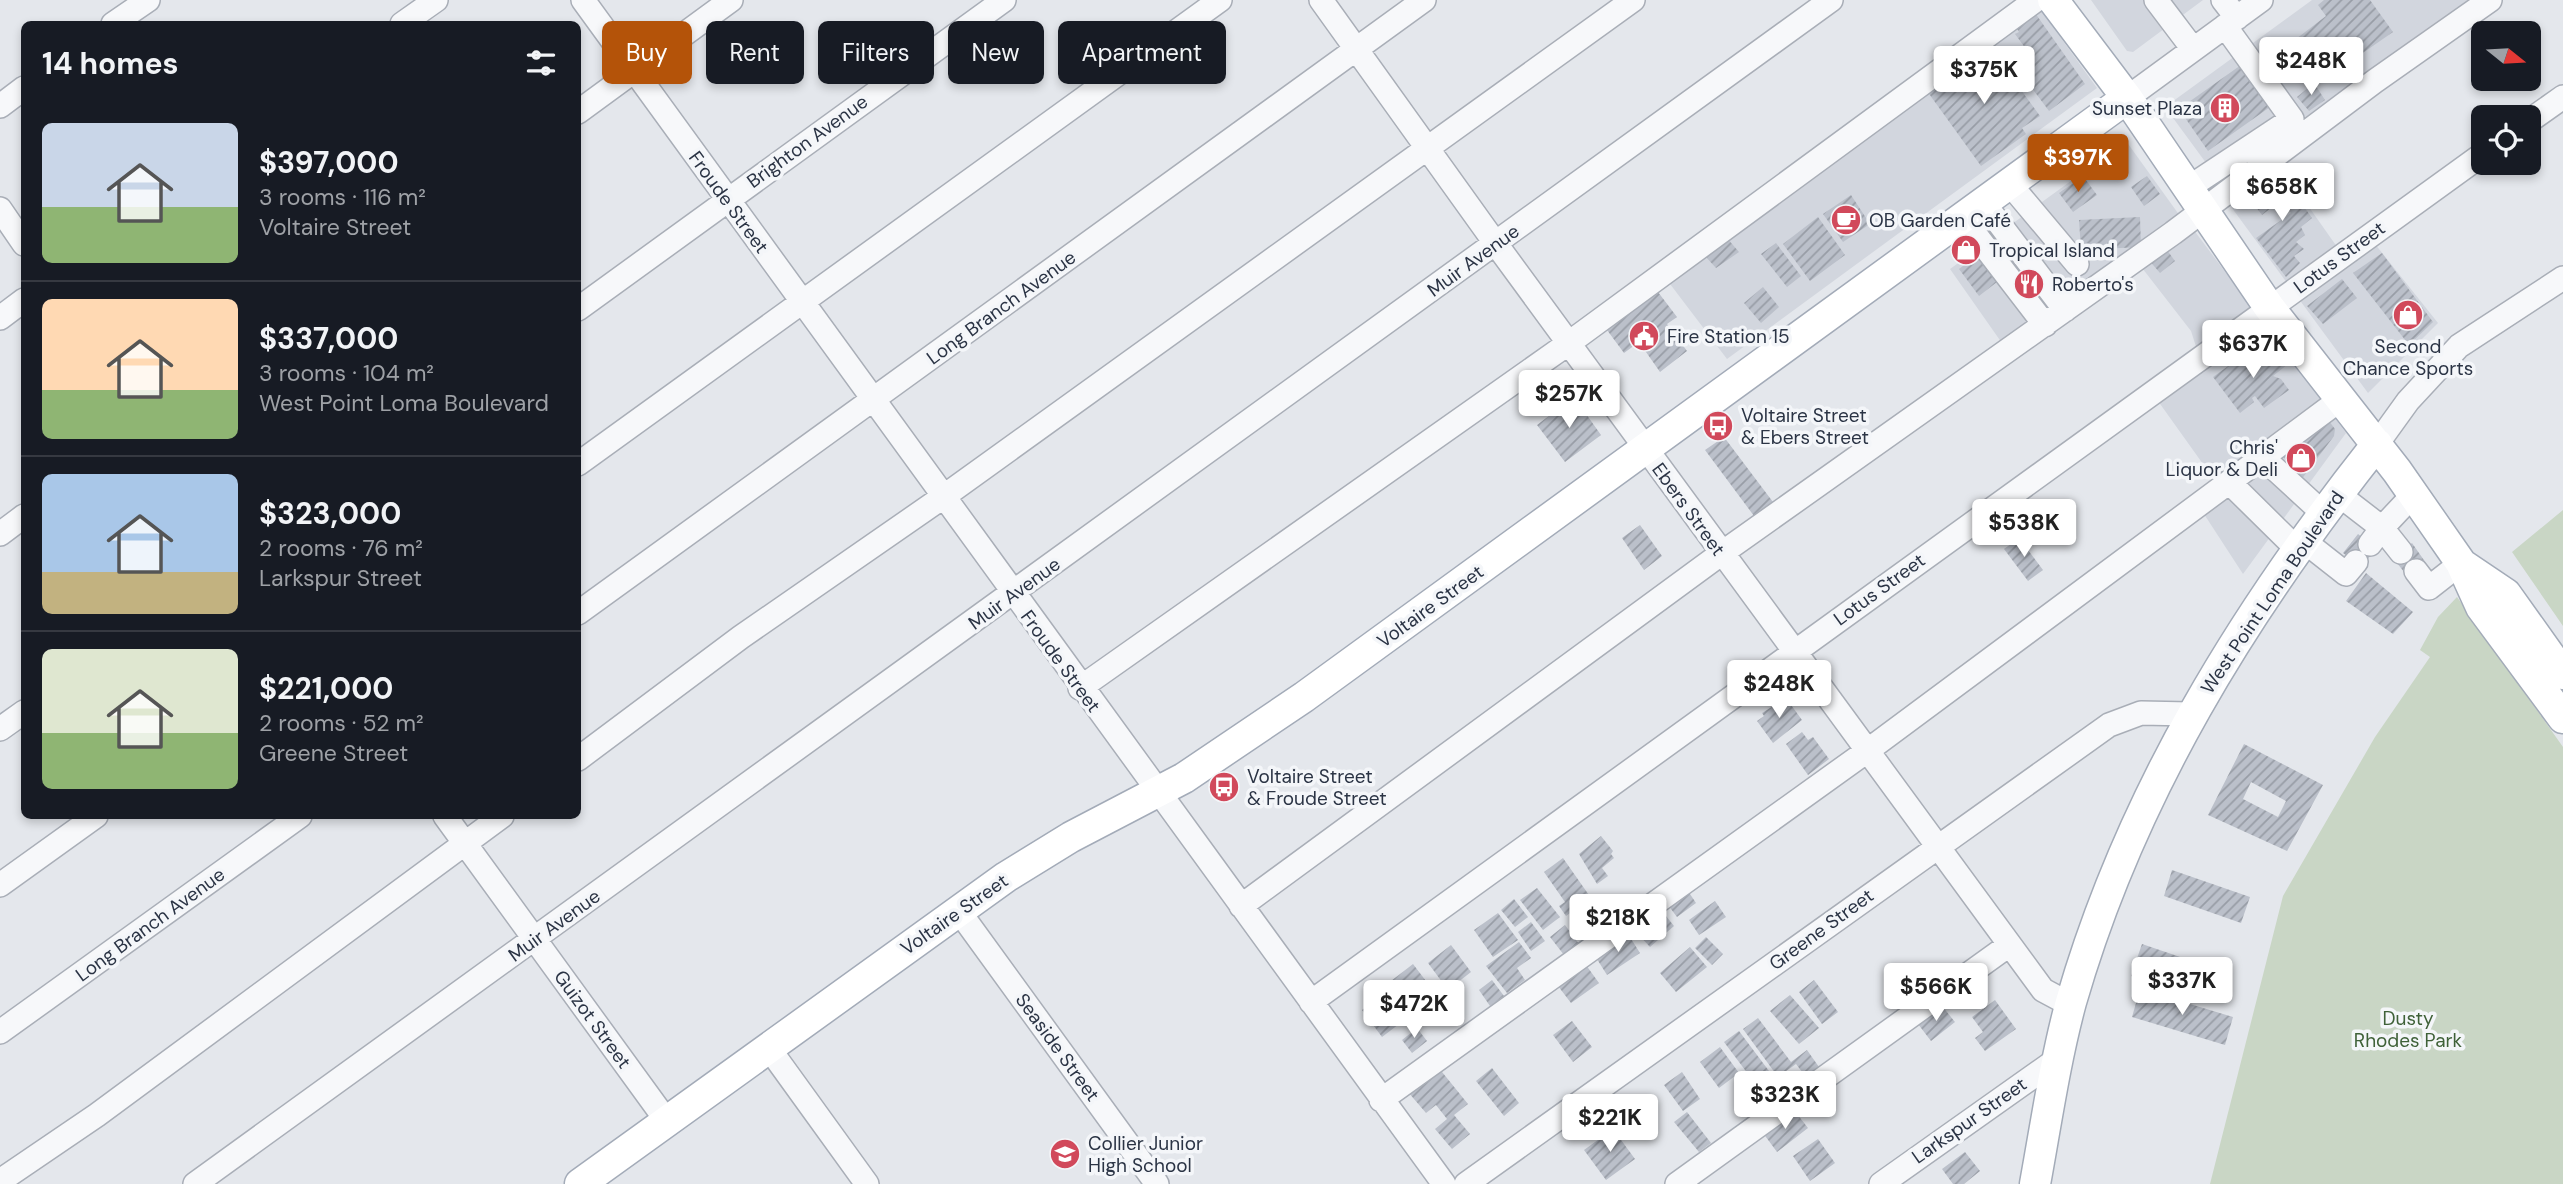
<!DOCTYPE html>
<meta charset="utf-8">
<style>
body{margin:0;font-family:"DM Sans",sans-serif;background:#20242c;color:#f1f3f6;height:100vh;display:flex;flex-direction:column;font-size:26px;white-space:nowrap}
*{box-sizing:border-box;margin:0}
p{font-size:23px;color:#9ea1a6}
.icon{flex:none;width:38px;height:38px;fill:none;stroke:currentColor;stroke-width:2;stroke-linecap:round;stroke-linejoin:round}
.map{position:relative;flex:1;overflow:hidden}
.drawer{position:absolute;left:21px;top:21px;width:560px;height:798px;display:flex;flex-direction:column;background:#171b24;border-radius:10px;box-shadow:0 4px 10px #0003}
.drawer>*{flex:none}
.banner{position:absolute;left:602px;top:21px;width:665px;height:63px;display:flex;gap:14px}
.needle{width:46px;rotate:108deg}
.fabs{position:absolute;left:2471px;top:21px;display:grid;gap:14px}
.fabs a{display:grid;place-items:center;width:70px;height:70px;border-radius:10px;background:#171b24;box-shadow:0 4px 10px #0003;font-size:35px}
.price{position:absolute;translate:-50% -60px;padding:0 16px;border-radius:7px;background:#fff;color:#222;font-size:23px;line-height:46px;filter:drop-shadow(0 2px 4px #0008)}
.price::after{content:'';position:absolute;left:50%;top:42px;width:21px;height:16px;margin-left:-10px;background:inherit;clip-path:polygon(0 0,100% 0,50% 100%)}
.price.on{background:#b45309;color:#fff}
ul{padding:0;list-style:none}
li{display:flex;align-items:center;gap:21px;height:175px;padding:0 21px}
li+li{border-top:2px solid #363941}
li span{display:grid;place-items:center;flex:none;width:196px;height:140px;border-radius:10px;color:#555}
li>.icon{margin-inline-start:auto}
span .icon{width:84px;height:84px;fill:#fffc;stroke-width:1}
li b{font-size:30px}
h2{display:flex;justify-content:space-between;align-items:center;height:84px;padding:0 21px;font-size:30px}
.chip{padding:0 24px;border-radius:10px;background:#171b24;box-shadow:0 4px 10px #0003;font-size:24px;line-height:63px}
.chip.on{background:#b45309;color:#fff}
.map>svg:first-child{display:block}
</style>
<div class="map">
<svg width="2563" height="1184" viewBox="0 0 2563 1184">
<defs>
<pattern id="building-hatch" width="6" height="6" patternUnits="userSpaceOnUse" patternTransform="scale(1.75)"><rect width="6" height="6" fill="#bbc0ca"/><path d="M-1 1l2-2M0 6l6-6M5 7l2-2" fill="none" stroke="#989da6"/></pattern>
</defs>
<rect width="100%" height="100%" fill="#e4e7ec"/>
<path fill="#d2d6de" d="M2091,0H2203L2133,52L2127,51Z
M2312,0H2479L2223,186L2165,107Z
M2037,5L2097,88L1727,359L1667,280Z
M2126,141L2180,216L2004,346L1950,269Z
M2280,166L2347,261L2375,244L2438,323L2368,393L2229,204Z
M2193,229L2346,433L2243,574L2202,511L2223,492L2158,401L2203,368L2191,331L2139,264Z"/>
<path fill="#c9d6c5" d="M2563,510V626L2512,552Z
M2457,597L2563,747V1184H2210L2283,896L2375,737L2430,657L2420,650L2438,617Z"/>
<path fill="url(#building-hatch)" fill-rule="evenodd" d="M2324,0H2370L2393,32L2357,57L2354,54L2336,67L2330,60L2313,71L2292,42L2326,16L2318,5Z
M2033,10L2085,84L2049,111L2011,60L2026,49L2015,34L2019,32L2014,24Z
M1989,46L2040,116L2022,128L2026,134L1981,166L1927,91Z
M2241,65L2270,107L2208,151L2179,109Z
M2314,83L2325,100L2309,111L2297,97Z
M2279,172L2312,218L2301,227L2305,235L2296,242L2304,249L2294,256L2300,263L2286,277L2256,238L2291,213L2281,200L2262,215L2249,198Z
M2083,176L2097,195L2073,212L2059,193Z
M2147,176L2160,194L2144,206L2131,187Z
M1851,195L1870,224L1843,242L1823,214Z
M1818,217L1845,255L1810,281L1783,244Z
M2140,217L2141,247L2081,250L2079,220Z
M1727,238L1739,252L1716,268L1705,256Z
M1776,243L1801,276L1787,287L1761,254Z
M2164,246L2175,261L2160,273L2147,258Z
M2382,253L2433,322L2409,345L2353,273Z
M1977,255L1997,282L1979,296L1959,269Z
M2342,279L2357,298L2323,324L2307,306Z
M1763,287L1779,307L1761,323L1744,303Z
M1658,292L1677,317L1667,324L1687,351L1660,372L1639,342L1624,353L1607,330Z
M2253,348L2263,364L2279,352L2288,364L2273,376L2281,379L2289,390L2264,408L2255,396L2252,398L2254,402L2240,413L2213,377Z
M1574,397L1601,435L1565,462L1537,425Z
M2329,421L2335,429L2334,436L2301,480L2282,455Z
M1724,437L1776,506L1757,520L1705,450Z
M1640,525L1662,556L1644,570L1622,538Z
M2358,534L2376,548L2362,567L2343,553Z
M2019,538L2043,570L2028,581L2004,549Z
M2412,543L2426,563L2408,577L2393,558Z
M2366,573L2413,612L2393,634L2346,601Z
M1786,698L1802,720L1773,743L1757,721L1764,716L1762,713Z
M1802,732L1808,740L1813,737L1829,759L1808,775L1786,744Z
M2244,744L2323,785L2287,851L2208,815ZM2251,782L2286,801L2278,817L2243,799Z
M1601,836L1613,851L1611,854L1614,858L1602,868L1608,876L1597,884L1579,854Z
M1563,858L1591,898L1566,916L1559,906L1565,902L1544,872Z
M2172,870L2250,897L2241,923L2164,896Z
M1537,888L1560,917L1543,930L1520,900Z
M1688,891L1696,903L1677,917L1668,905Z
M1597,898L1611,917L1586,935L1572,916Z
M1514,899L1528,917L1515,927L1501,910Z
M1715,901L1726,917L1699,935L1689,920Z
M1662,911L1674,926L1650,947L1637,933Z
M1498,913L1518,940L1493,957L1474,930Z
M1531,922L1545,941L1531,951L1518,932Z
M1565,925L1579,944L1564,955L1550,937Z
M1628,934L1640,953L1607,975L1595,956Z
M1706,937L1723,954L1712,965L1695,948Z
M1519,942L1531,958L1517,968L1525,980L1507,993L1486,966Z
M2142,944L2189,960L2183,977L2193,981L2188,996L2131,976Z
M1451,945L1471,972L1448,990L1428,963Z
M1690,947L1707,967L1676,992L1660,973Z
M1413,964L1442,1002L1430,1012L1424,1003L1414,1011L1391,981Z
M1586,965L1599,983L1571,1003L1558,986Z
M1492,980L1504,996L1490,1006L1479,990Z
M1814,980L1838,1012L1822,1024L1799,992Z
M2140,989L2233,1017L2225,1045L2132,1017Z
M1383,994L1403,1021L1382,1037L1362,1010Z
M1790,995L1819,1028L1799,1044L1770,1011Z
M1452,999L1461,1009L1446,1022L1437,1012Z
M1995,1000L2016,1029L1985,1051L1975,1038L1983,1032L1972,1017Z
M1942,1006L1955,1022L1931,1041L1918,1024Z
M1758,1018L1791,1062L1807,1050L1819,1067L1806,1077L1796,1064L1778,1077L1743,1029Z
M1572,1021L1592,1047L1573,1062L1553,1035Z
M1417,1028L1427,1041L1412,1053L1402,1040Z
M1739,1031L1775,1079L1760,1090L1724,1042Z
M1720,1047L1739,1073L1719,1088L1700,1062Z
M1438,1067L1468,1104L1454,1115L1470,1134L1452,1149L1435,1129L1447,1119L1436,1105L1426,1113L1408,1092Z
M1492,1068L1519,1103L1504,1116L1476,1081Z
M1682,1072L1700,1099L1683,1111L1664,1085Z
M1794,1110L1808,1128L1777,1152L1763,1133Z
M1687,1112L1711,1143L1699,1152L1674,1122Z
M1613,1129L1635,1159L1606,1180L1584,1150Z
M1818,1139L1835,1163L1810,1181L1793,1156Z
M1965,1152L1980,1171L1964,1184H1953L1942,1169Z"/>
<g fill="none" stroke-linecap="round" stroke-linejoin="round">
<g stroke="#a9aeb7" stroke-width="26">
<path id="minor" d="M583,0L1444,1184
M1321,0L1496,244L2043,990L2071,1005
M2156,0L2193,49
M2223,0L2237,18
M113,24L148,0
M402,24L436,0
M2127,98L2261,0
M0,106L24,88
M578,112L731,0
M2529,121L2563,97
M2081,131L2099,156
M2009,183L2077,264
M2188,188L2292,119L2225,26
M1983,202L2065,310
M0,209L24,244
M1962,217L2045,325
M578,309L1004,0
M0,318L24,300
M2377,444L2408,401L2459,346L2563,278
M2263,458L2324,514
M578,464L1220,0
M2229,482L2298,550
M2338,494L2382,528L2413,495
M0,534L24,516
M2304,541L2346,574L2356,562
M2370,544L2382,528L2401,552
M2416,571L2429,588L2461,563
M578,613L1424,0
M1080,688L1569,343L2036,0
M0,729L24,712
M578,759L741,637L943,497L1633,0
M445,816L666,1120
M0,885L96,816
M1241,906L1722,553L2173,233L2375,81L2490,0
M958,910L1157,1184
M1311,1002L2483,154
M0,1032L300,816
M768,1047L867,1184
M1381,1100L1867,751L2341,399
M0,1181L97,1115L502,816
M195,1184L1831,0
M1466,1184L2109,725L2141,713L2190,714
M1677,1184L2009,945
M1881,1184L2059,1058"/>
</g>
<g stroke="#a3abb8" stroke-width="33">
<path id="major" d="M2053,0L2127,98L2269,307L2397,471L2461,563L2481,607L2563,718
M2463,565L2506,594L2563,674
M580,1184L1006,877L1071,837L1184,778L1304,697L2127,98
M2035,1184C2046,1124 2055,1061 2071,1002C2131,794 2243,613 2377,444"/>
</g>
<use href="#minor" stroke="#f7f8fa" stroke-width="23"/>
<use href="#major" stroke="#fff" stroke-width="30"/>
</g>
<defs>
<g id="building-disc" transform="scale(1.575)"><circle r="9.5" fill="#d1495b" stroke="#f4f6f9"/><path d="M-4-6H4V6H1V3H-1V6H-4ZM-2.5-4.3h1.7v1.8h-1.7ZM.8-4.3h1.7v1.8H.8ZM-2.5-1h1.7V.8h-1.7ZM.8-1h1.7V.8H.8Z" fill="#fff"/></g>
<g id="cafe-disc" transform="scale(1.575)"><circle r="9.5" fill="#d1495b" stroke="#f4f6f9"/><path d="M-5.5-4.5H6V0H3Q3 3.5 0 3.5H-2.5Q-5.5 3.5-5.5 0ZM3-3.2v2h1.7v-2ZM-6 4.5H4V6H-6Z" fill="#fff"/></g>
<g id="shop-disc" transform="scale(1.575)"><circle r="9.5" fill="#d1495b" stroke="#f4f6f9"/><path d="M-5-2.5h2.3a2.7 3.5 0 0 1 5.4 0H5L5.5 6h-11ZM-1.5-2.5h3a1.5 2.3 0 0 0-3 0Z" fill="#fff"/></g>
<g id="restaurant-disc" transform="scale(1.575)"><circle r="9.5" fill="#d1495b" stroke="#f4f6f9"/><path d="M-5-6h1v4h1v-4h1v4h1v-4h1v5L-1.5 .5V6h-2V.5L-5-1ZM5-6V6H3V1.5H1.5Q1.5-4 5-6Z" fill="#fff"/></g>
<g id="civic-disc" transform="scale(1.575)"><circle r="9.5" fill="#d1495b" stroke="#f4f6f9"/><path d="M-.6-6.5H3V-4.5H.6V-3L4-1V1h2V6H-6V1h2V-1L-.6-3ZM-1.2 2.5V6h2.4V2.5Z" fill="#fff"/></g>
<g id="bus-disc" transform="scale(1.575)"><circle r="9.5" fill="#d1495b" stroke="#f4f6f9"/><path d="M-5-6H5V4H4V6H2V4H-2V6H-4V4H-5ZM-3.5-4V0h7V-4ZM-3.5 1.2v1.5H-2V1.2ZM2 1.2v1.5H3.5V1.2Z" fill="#fff"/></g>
<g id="school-disc" transform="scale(1.575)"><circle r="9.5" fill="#d1495b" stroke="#f4f6f9"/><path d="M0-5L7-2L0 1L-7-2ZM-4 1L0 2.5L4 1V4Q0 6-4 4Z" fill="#fff"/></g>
</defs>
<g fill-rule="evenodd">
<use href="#building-disc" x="2225" y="108"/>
<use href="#cafe-disc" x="1846" y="220"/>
<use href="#shop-disc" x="1966" y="250"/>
<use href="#restaurant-disc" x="2029" y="284"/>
<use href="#shop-disc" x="2408" y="315"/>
<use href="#civic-disc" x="1644" y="336"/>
<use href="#bus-disc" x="1718" y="426"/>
<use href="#shop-disc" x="2301" y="458"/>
<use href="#bus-disc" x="1224" y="787"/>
<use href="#school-disc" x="1065" y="1154"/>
</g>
<g text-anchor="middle" stroke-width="7" stroke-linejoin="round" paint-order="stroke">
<g font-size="19" fill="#2b3445" stroke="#f4f6f9" text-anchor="start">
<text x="2202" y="115" text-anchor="end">Sunset Plaza</text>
<text x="1869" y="227">OB Garden Café</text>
<text x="1989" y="257">Tropical Island</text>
<text x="2052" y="291">Roberto's</text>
<text x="1667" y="343">Fire Station 15</text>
<text x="2408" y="353" text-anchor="middle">Second<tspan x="2408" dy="22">Chance Sports</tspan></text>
<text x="1741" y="422">Voltaire Street<tspan x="1741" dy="22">&amp; Ebers Street</tspan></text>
<text x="2278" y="454" text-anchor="end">Chris'<tspan x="2278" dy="22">Liquor &amp; Deli</tspan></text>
<text x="1247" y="783">Voltaire Street<tspan x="1247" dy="22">&amp; Froude Street</tspan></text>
<text x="1088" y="1150">Collier Junior<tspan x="1088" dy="22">High School</tspan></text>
</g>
<g font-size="19" fill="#2b3445" stroke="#f4f6f9">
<text transform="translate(807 141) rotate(-36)" y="7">Brighton Avenue</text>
<text transform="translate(729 202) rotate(54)" y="7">Froude Street</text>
<text transform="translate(2339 257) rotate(-36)" y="7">Lotus Street</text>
<text transform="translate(1473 260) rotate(-36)" y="7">Muir Avenue</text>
<text transform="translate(1001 307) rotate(-36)" y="7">Long Branch Avenue</text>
<text transform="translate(1689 509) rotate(54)" y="7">Ebers Street</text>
<text transform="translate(1879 589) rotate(-36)" y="7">Lotus Street</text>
<text transform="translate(2272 592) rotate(-56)" y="7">West Point Loma Boulevard</text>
<text transform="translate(1014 593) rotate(-36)" y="7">Muir Avenue</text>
<text transform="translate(1430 606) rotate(-36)" y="7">Voltaire Street</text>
<text transform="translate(1061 661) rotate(54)" y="7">Froude Street</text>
<text transform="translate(954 914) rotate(-35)" y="7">Voltaire Street</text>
<text transform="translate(150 924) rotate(-36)" y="7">Long Branch Avenue</text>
<text transform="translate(554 925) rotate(-36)" y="7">Muir Avenue</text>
<text transform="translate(1821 929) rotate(-36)" y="7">Greene Street</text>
<text transform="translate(593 1019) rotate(54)" y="7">Guizot Street</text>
<text transform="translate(1058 1047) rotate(54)" y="7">Seaside Street</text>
<text transform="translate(1969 1120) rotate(-35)" y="7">Larkspur Street</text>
</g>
<g font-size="19" fill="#3f6138" stroke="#f4f6f9">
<text x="2408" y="1025">Dusty<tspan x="2408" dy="22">Rhodes Park</tspan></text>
</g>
</g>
</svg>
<div class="fabs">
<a><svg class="needle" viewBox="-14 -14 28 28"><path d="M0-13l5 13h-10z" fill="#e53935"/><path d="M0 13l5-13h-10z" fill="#9ea1a6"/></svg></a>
<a><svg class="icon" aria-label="locate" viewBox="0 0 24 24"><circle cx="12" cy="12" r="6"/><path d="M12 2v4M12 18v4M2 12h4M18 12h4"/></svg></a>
</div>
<b class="price" style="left:2311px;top:97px">$248K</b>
<b class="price" style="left:1984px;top:106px">$375K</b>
<b class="price on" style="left:2078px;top:194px">$397K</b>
<b class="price" style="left:2282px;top:223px">$658K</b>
<b class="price" style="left:2253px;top:380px">$637K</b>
<b class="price" style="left:1569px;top:430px">$257K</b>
<b class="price" style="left:2024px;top:559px">$538K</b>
<b class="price" style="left:1779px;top:720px">$248K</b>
<b class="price" style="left:1618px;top:954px">$218K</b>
<b class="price" style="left:2182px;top:1017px">$337K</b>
<b class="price" style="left:1936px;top:1023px">$566K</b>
<b class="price" style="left:1414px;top:1040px">$472K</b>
<b class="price" style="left:1785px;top:1131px">$323K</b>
<b class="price" style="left:1610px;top:1154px">$221K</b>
<div class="banner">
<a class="chip on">Buy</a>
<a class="chip">Rent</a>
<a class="chip">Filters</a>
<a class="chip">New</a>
<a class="chip">Apartment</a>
</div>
<section class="drawer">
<h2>14 homes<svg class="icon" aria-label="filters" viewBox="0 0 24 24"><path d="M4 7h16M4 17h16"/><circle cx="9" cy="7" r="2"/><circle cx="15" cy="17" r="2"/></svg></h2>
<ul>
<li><span style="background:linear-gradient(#c9d6e8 60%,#8fb573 0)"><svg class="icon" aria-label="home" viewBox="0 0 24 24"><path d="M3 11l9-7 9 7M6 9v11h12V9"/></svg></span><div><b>$397,000</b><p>3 rooms · 116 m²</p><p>Voltaire Street</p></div></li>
<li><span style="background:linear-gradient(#ffd9b3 65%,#8fb573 0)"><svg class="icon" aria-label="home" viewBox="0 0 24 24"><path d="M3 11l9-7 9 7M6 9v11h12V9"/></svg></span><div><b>$337,000</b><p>3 rooms · 104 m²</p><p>West Point Loma Boulevard</p></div></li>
<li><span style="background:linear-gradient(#a9c7e8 70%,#c2b280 0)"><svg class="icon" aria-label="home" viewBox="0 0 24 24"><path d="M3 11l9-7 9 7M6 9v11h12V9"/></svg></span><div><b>$323,000</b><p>2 rooms · 76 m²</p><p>Larkspur Street</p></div></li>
<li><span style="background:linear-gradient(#dfe7d0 60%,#8fb573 0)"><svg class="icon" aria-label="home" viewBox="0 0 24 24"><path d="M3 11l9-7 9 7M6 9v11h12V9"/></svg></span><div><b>$221,000</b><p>2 rooms · 52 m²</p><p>Greene Street</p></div></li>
</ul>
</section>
</div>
